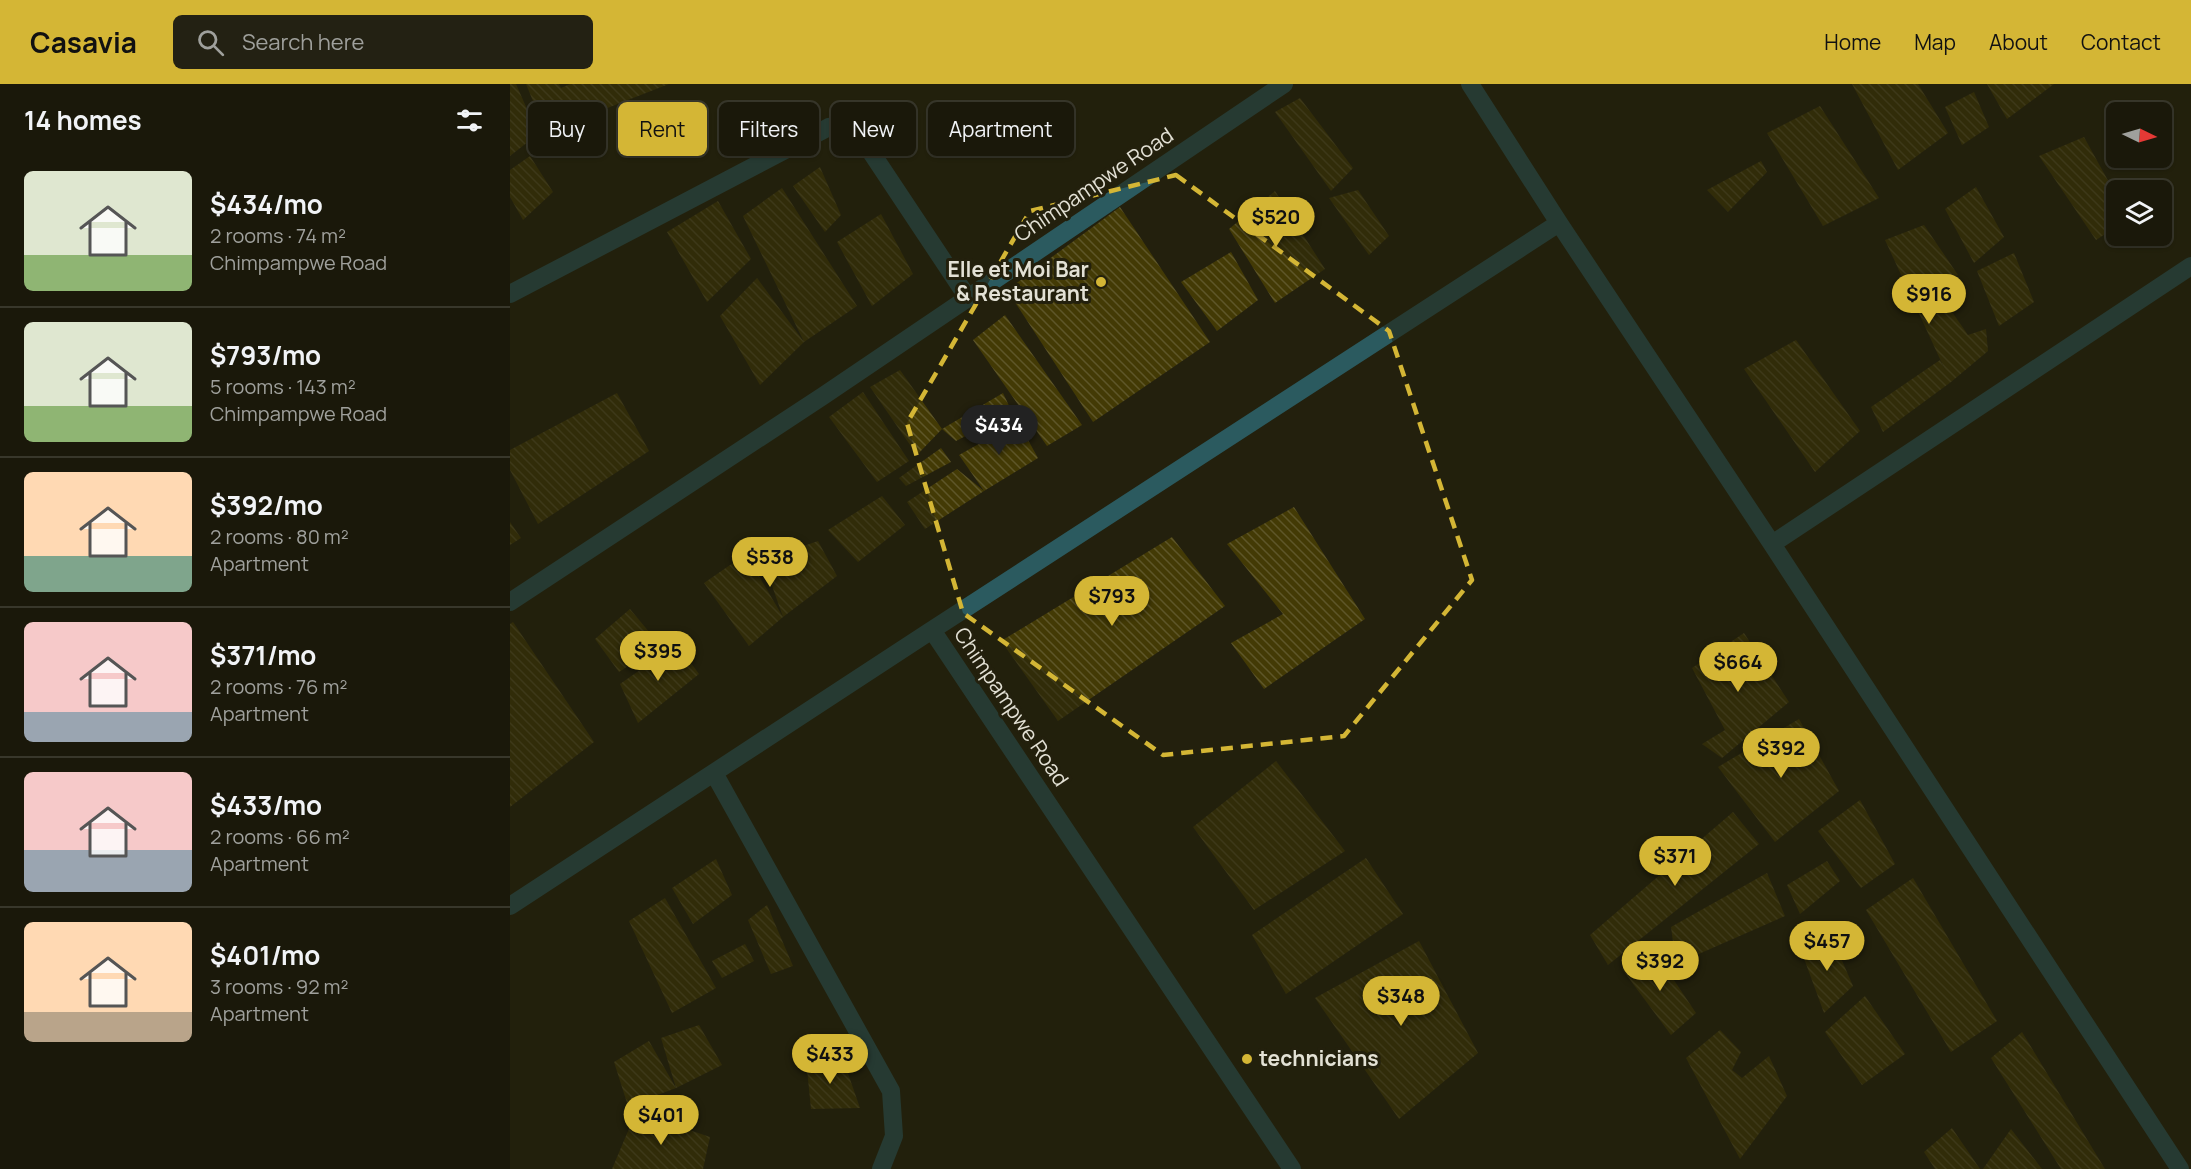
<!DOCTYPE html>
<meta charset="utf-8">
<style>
body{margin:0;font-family:Manrope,sans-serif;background:#232113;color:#f1f3f6;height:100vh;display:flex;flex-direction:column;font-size:22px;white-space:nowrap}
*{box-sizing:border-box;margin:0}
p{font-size:20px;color:#9fa09c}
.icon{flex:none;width:33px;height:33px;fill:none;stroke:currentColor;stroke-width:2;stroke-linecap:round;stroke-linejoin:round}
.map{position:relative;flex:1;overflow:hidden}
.side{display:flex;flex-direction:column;background:#1a180a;width:510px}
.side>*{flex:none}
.top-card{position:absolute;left:18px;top:18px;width:570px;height:54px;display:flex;gap:12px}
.needle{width:39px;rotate:95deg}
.tools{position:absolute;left:1596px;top:18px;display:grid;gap:12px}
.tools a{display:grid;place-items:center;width:66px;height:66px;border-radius:9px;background:#1a180a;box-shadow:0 2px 4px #0004,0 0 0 2px #38372b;font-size:30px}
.price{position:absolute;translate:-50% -51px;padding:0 14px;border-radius:21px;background:#d4b635;color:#111;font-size:20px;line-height:39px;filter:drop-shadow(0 2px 3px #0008)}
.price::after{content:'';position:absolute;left:50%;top:36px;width:18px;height:14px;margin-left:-9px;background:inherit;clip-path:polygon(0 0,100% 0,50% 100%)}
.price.active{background:#222;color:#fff}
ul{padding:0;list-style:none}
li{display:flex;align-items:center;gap:18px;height:150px;padding:0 24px}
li+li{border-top:2px solid #38372b}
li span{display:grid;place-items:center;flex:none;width:168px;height:120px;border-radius:9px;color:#555}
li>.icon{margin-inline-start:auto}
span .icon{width:72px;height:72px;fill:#fffc;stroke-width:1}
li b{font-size:26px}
h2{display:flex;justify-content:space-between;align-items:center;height:72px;padding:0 24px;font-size:26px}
.pill{padding:0 21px;border-radius:9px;background:#1a180a;box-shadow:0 2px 4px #0004,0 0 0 2px #38372b;font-size:21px;line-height:54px}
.pill.active{background:#d4b635;color:#111}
header{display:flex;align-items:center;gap:36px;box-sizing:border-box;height:84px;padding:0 30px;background:#d4b635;color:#111}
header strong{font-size:28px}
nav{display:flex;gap:33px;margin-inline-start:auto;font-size:21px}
.search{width:420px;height:54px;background:#232113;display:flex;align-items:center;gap:15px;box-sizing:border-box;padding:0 21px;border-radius:9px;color:#9fa09c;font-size:22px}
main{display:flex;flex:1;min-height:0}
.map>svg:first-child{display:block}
</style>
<header>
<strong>Casavia</strong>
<div class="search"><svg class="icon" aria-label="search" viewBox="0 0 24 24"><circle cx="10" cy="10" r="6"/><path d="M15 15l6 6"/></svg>Search here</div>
<nav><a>Home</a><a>Map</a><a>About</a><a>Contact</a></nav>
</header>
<main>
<section class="side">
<h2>14 homes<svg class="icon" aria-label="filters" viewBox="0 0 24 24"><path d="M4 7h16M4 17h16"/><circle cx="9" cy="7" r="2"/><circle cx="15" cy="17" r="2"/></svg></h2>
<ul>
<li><span style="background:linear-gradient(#dfe7d0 70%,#8fb573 0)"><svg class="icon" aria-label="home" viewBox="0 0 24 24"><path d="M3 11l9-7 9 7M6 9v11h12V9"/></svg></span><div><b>$434/mo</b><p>2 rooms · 74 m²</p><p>Chimpampwe Road</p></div></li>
<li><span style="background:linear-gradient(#dfe7d0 70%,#8fb573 0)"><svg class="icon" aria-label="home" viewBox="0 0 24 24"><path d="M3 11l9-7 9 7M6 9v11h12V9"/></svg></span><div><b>$793/mo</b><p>5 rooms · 143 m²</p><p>Chimpampwe Road</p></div></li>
<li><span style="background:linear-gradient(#ffd9b3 70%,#7fa58c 0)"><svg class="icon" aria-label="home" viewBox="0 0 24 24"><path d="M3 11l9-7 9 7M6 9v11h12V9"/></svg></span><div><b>$392/mo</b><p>2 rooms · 80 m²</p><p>Apartment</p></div></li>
<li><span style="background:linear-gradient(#f6c9c9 75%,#9aa5b1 0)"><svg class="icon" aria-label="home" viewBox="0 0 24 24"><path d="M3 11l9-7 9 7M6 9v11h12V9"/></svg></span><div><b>$371/mo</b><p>2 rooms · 76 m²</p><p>Apartment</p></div></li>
<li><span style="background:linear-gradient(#f6c9c9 65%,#9aa5b1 0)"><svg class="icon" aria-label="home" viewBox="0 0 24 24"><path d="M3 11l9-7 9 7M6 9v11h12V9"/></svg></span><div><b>$433/mo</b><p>2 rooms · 66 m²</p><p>Apartment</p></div></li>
<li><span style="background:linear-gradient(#ffd9b3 75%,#b9a48a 0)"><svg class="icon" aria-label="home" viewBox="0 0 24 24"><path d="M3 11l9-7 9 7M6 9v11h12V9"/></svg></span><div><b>$401/mo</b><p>3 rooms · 92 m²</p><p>Apartment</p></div></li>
</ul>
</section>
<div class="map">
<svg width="1681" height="1085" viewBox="0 0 1681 1085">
<defs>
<pattern id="building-back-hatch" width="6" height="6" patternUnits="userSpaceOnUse" patternTransform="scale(1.5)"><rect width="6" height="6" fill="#433a05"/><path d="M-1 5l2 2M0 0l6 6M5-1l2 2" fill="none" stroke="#5e5629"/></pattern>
</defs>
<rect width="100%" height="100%" fill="#23200d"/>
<path fill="url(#building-back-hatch)" d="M0,0H6L28,50L0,72Z
M16,0H49L51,4L60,0H159L64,37L38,54Z
M1342,0H1408L1438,49L1388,86Z
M1477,0H1544L1497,35Z
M1464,8L1479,43L1452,61L1435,23Z
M790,14L843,84L821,107L765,28Z
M1310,22L1369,114L1313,142L1257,49Z
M1574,53L1606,111V143L1586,156L1529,72Z
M20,72L43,108L13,136L0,113V86Z
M1251,77L1257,88L1218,128L1197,106Z
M310,83L331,131L315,148L283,102Z
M1466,103L1494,153L1464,179L1435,125Z
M272,104L347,222L294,258L250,301L210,232L247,194L294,258L233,132Z
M848,106L879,152L859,171L819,114Z
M765,107L815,185L765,219L719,145Z
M208,117L241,175L197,218L157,148Z
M610,123L700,258L583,338L497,206Z
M371,130L403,190L362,222L327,158Z
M1414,141L1448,191L1424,202L1458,251L1476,245L1478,267L1441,298L1373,348L1361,323L1430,276L1436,288L1375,156Z
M721,168L748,216L707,247L671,198Z
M1504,169L1524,218L1489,242L1467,187Z
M495,231L572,341L537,362L463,256Z
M1286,256L1350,347L1305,388L1234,285Z
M390,286L432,345L407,371L360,303Z
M353,308L399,377L367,398L319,333Z
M107,309L139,367L28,440L0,386V366Z
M493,309L502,328L446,357L432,345Z
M508,338L528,374L474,407L449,371Z
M431,364L441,378L396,402L389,394Z
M447,385L474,407L415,445L397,418Z
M372,412L395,441L348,478L318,446Z
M784,423L855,535L754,605L721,559L773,530L717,460Z
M0,438L11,454L0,461Z
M662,453L715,522L548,637L491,557Z
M308,457L327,492L273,533L239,562L194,499L236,470L273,533L253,476Z
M120,525L150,561L109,588L85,555Z
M3,538L84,658L0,723V540Z
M1234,549L1279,618L1212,674L1192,660L1215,646L1182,584Z
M167,560L189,590L128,639L110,600Z
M1289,635L1329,707L1265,758L1208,683Z
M766,677L835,767L744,826L683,743Z
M1350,716L1385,780L1351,804L1308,747Z
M1223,728L1249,760L1098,881L1080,851Z
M856,774L893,830L776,910L742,851Z
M206,775L222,811L183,840L162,804Z
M1317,777L1330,797L1290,830L1277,801Z
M1257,789L1275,832L1166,880L1161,843Z
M1403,794L1487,937L1441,968L1356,826Z
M155,814L206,904L162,929L119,837Z
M257,821L283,882L261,890L238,836Z
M1320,849L1343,902L1314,929L1292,869Z
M909,857L968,969L889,1035L805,914Z
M235,860L244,877L212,894L202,877Z
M1145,868L1186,929L1161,951L1112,885Z
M1355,912L1395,970L1352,1001L1315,948Z
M189,941L212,981L166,1004L118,1022L104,978L139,957L166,1004L151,954Z
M1210,946L1231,968L1222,986L1232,994L1259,972L1277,1012L1230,1075L1176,974Z
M1512,948L1595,1085H1551L1481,974Z
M296,975H333L350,1024L301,1025Z
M126,1028L200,1053L193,1085H102Z
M1442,1044L1470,1085H1425L1414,1068Z
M1501,1045L1532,1085H1473Z"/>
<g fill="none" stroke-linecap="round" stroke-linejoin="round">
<path stroke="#2b5a5f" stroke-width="18" d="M960,0L1049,139L1262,460L1670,1085
M0,210L319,43L333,41L345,44L458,214
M1262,460L1681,182
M0,518L313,312L774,0
M422,546L1049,139
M204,689L381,1007L384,1052L371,1085
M0,822L422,546L782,1085"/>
</g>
<path d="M0 0H1681V1085H0ZM666,91L879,247L962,496L834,652L653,671L453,529L397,339L520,127Z" fill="#23200d" fill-opacity=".55" fill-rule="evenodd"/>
<path fill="none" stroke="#d4b635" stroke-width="4.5" stroke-dasharray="12 8" stroke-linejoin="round" d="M666,91L879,247L962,496L834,652L653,671L453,529L397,339L520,127Z"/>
<g fill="#d4b635" stroke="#23200d" stroke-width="2">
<circle cx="591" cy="198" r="6"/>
<circle cx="737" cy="975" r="6"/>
</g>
<g text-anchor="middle" stroke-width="6" stroke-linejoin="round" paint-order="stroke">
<g font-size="21" fill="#e3e1d5" stroke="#23200d">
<text transform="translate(584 101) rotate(-34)" y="7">Chimpampwe Road</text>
<text transform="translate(501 623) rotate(56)" y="7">Chimpampwe Road</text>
</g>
<g font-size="21" font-weight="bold" fill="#e3e1d5" stroke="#23200d" text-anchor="end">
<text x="579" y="193">Elle et Moi Bar<tspan x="579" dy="24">&amp; Restaurant</tspan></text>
<text x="749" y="982" text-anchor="start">technicians</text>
</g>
</g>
</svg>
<div class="tools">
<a><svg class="needle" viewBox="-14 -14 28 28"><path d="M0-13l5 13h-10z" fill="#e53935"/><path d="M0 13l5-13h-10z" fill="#9fa09c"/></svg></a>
<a><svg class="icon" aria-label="layers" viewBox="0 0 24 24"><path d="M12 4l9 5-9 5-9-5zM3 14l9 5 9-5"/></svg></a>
</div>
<b class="price" style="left:766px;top:164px">$520</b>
<b class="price" style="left:1419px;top:241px">$916</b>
<b class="price active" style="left:489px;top:372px">$434</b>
<b class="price" style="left:260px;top:504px">$538</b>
<b class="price" style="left:602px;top:543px">$793</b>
<b class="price" style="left:148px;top:598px">$395</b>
<b class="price" style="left:1228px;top:609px">$664</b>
<b class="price" style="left:1271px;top:695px">$392</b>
<b class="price" style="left:1165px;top:803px">$371</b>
<b class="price" style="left:1317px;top:888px">$457</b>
<b class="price" style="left:1150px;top:908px">$392</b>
<b class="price" style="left:891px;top:943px">$348</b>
<b class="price" style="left:320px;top:1001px">$433</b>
<b class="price" style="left:151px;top:1062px">$401</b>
<div class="top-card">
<a class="pill">Buy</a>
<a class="pill active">Rent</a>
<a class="pill">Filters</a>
<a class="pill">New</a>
<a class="pill">Apartment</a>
</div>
</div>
</main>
